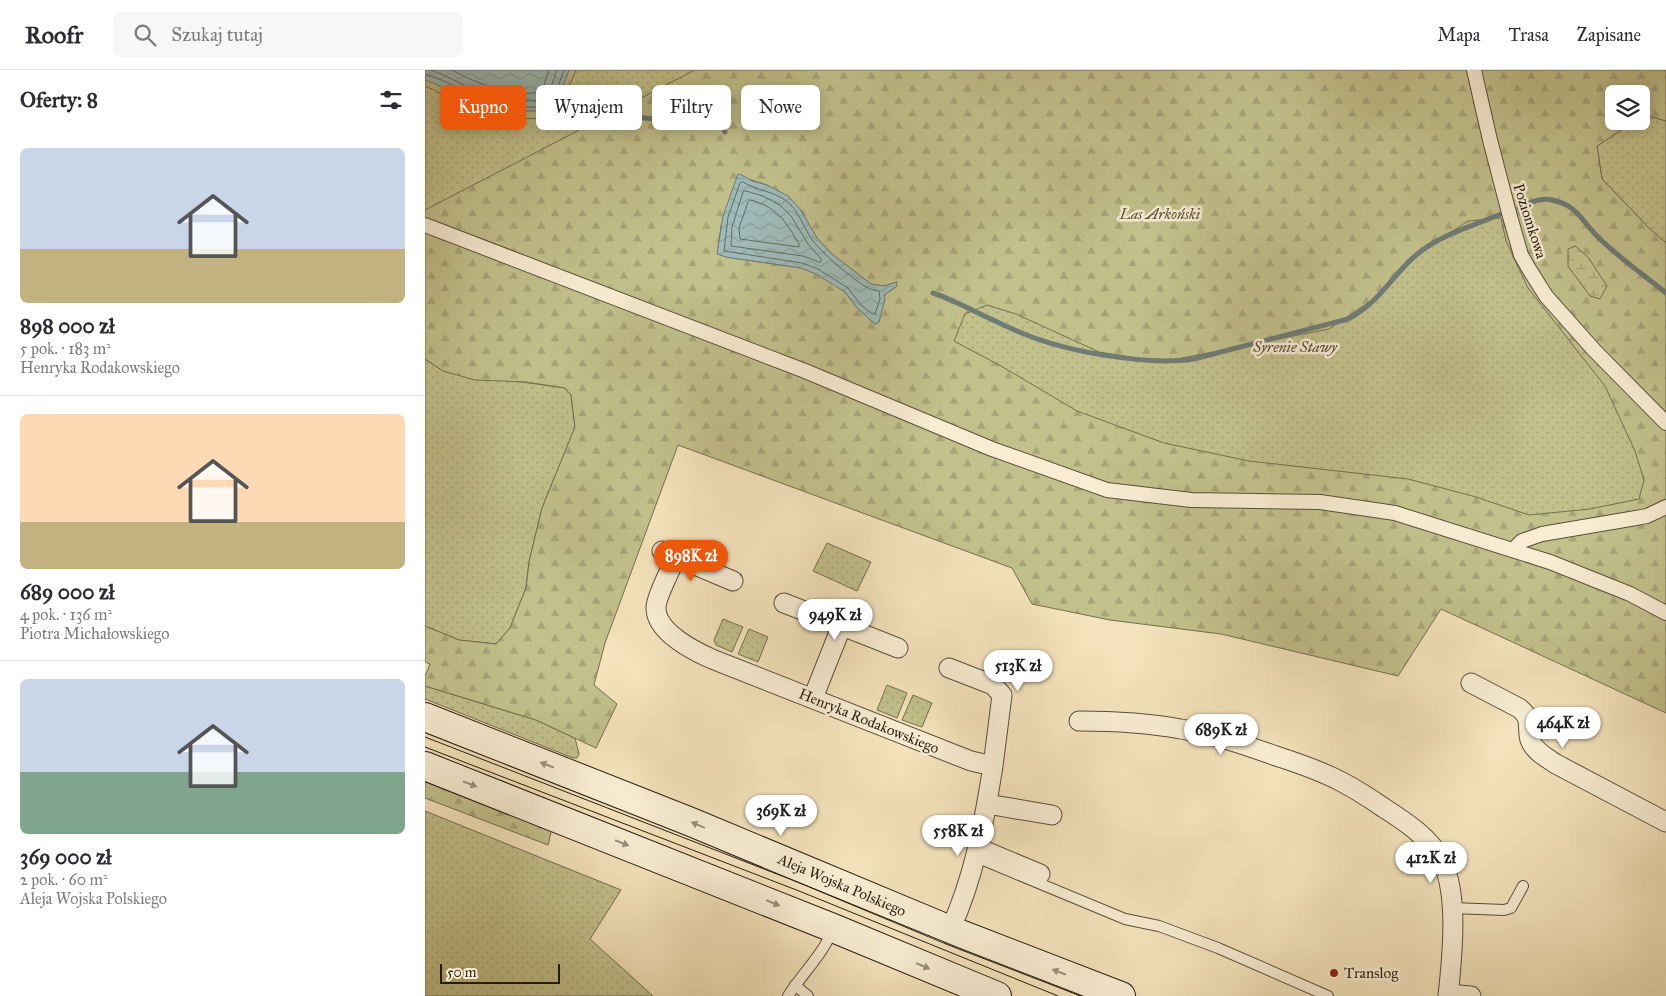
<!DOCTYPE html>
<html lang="pl">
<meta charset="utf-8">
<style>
body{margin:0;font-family:"IM FELL Great Primer",serif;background:#f7f7f7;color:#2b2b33;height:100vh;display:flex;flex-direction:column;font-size:19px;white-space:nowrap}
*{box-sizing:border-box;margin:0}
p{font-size:16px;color:#7c7c81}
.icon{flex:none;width:28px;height:28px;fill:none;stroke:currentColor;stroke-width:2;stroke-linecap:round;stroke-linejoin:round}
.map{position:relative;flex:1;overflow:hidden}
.drawer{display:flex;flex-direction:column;background:#fff;width:425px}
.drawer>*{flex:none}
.guide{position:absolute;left:15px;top:15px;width:475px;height:45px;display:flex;gap:10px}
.tools{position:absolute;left:1180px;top:15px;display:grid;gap:10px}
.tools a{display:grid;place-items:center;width:45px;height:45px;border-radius:8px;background:#fff;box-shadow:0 2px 12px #0003;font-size:25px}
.scale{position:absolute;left:15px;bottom:12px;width:120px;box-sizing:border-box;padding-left:5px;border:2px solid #261c0f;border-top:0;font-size:14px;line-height:18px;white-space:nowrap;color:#261c0f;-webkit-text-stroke:4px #f8edd3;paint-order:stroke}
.price{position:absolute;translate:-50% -42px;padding:0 11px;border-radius:18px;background:#fff;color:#222;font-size:16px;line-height:32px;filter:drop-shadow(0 1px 2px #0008)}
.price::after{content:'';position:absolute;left:50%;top:30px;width:15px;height:11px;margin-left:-8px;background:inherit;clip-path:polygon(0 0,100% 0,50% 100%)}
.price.active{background:#ea580c;color:#fff}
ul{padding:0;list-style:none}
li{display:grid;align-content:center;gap:10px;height:265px;padding:0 20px}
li+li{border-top:1px solid #e1e1e2}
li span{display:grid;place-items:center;height:155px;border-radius:8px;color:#555}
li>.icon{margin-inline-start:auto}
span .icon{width:90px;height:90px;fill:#fffc;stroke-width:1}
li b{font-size:21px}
h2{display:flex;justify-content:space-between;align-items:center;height:60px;padding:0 20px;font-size:21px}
.tag{padding:0 18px;border-radius:8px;background:#fff;box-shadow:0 2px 12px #0003;font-size:18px;line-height:45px}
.tag.active{background:#ea580c;color:#fff}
header{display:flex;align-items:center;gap:30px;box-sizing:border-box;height:70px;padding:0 25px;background:#fff;border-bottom:1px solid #e1e1e2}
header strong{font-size:24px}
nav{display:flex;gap:28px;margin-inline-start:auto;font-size:18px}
.search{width:350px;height:45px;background:#f7f7f7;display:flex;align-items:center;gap:12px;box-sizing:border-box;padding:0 18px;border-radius:8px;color:#7c7c81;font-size:19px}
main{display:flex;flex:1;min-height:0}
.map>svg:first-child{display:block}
</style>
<header>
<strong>Roofr</strong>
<div class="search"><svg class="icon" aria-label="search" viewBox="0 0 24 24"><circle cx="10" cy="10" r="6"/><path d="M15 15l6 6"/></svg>Szukaj tutaj</div>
<nav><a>Mapa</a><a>Trasa</a><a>Zapisane</a></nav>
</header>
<main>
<section class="drawer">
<h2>Oferty: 8<svg class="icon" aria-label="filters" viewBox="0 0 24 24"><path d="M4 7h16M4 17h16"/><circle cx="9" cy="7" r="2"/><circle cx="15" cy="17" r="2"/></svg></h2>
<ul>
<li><span style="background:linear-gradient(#c9d6e8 65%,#c2b280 0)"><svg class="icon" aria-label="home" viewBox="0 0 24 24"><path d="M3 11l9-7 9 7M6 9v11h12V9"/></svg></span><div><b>898 000 zł</b><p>5 pok. · 183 m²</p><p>Henryka Rodakowskiego</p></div></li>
<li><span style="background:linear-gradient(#ffd9b3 70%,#c2b280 0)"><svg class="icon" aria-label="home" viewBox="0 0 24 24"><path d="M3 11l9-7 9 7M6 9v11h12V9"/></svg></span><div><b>689 000 zł</b><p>4 pok. · 136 m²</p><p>Piotra Michałowskiego</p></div></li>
<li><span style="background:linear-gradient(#c9d6e8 60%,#7fa58c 0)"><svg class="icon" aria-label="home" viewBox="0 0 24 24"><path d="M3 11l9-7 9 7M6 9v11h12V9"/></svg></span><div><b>369 000 zł</b><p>2 pok. · 60 m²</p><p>Aleja Wojska Polskiego</p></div></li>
</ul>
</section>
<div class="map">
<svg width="1241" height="926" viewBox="0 0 1241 926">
<defs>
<pattern id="green-dots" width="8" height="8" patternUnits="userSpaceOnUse" patternTransform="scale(1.25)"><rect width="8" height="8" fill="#c2c18c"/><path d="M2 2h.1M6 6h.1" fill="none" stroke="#a7a578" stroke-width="1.8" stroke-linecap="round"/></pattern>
<pattern id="forest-firs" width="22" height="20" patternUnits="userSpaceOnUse" patternTransform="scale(1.25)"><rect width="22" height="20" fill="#c2c18c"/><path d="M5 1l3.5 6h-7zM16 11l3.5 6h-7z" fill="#a7a578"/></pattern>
<pattern id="wetland-marsh" width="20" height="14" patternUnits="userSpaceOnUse" patternTransform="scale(1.25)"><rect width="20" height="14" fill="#c2c18c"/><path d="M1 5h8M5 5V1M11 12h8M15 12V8" fill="none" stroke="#a7a578"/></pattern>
<pattern id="water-waves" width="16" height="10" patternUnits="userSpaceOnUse" patternTransform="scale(1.25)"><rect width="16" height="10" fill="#9fbcba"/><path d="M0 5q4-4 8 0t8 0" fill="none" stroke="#89a19f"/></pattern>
</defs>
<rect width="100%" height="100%" fill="#f4e3bc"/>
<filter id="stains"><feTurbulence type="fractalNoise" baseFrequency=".004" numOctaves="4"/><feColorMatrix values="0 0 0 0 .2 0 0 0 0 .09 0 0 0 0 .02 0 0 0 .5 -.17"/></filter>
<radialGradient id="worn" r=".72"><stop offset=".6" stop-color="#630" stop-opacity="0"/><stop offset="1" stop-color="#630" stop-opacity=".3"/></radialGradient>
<path fill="url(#green-dots)" stroke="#746e4e" d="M0,0H1093L1209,301L1241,636L1014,535L587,494L0,195Z
M1220,45L1241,51V173L1223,157L1177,109L1172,76L1210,51H1216V47Z
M0,289L18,301L140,318L146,325L150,357L117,438L104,492L101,518L85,558L71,574L34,570L0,556Z
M402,473L446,492L432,521L388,501Z
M298,549L318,557L307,582L291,575L289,570Z
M324,559L343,567L333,592L313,584Z
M462,615L482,623L472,648L452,640Z
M0,616L111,650L150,668L154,684L152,688H148L0,629Z
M488,625L507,633L497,657L477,650Z
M0,741L196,820L165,869L228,926H0Z"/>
<path fill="url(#forest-firs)" stroke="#746e4e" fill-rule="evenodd" d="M270,0H1241V51L1220,45L1216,47V24H1189V51H1210L1172,76L1177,109L1223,157L1241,173V643L1016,539L973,606L796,564L685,550L607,534L587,498L253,375L180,573L169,615L192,634L171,678L111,650L0,616V606L5,594L0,592V556L34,570L71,574L85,558L101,518L104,492L117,438L150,357L146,325L140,318L101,312L50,310L18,301L0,289V140ZM314,106L342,115L375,139L392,168L407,184L446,214L459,216L472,212L471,217L459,225L454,252L450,254L432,238L420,222L392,204L376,198L301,187L293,179L296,156ZM1076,148L1081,171L1103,218L1180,316L1210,381L1219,410L1214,429L1165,439L1104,445L1051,427L983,409L824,391L739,373L652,341L576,296L529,271L540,244L562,235L591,244L674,282L713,288L747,290L904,259L959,222L986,188L1043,151Z
M0,704L128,754L123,775L0,728Z"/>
<path fill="url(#wetland-marsh)" stroke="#746e4e" d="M122,0H151L143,19V24L146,27L142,46C106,50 72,51 38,36C25,30 13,21 0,16V5Z
M1150,176L1163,187L1182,216L1175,229L1165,226L1143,196V179Z"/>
<path fill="url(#water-waves)" stroke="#6f7c76" d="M0,0H144L137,20L141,39C106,42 76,43 42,29C28,23 15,15 0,10Z
M313,104H315L327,111L342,115L363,126L375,139L392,168L407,184L446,214L459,216L472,212L471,217L459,225L460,229L454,252L450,254L432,238L420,222L391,204L376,198L301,187L292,184L298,146Z"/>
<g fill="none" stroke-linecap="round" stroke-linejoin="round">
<path stroke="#626c64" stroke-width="1" d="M6,0C20,5 32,12 46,18C69,28 101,35 126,28V17L132,0
M26,0C53,13 88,30 117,21L124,0
M0,5C15,7 29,17 43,23C70,36 105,41 134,34L132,19L139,0
M318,112C331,120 347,121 360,130C374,140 378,157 388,171C399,185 427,209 443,218C446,220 451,220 454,221L455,229L450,244H447L436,235L423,218L393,199L377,193L299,181L303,147L315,113Z
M321,121L338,126L356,136L366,146L383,174L396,189V192H394L378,186L306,176L307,157L318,122Z
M325,130C353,137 360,151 374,174V177L315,169L314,158L323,132Z"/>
<path stroke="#6f7c76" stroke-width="5" d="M141,39L298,57L300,62
M1094,138C1103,133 1116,127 1127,130C1152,135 1156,150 1173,167C1193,187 1219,205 1241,223
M508,223C518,226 527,231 537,235C557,245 578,255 599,264C643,282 723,296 769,289L923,249C954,233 965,208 990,186C1013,166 1047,156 1076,144"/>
<g stroke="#5a4e3a" stroke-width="12">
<path id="service" d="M551,787L700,849L734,856L793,878L903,926
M1027,838L1079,840L1086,838L1098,816
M370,915L383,926
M363,926C377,904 399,883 408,859"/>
</g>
<g stroke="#5a4e3a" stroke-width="16">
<path id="pedestrian" d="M1049,0L1065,70L1084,143L1096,185L1104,199L1121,226L1169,280L1241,353
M0,155L380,301L567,379L682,420L766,430L895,432L970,443L1125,492L1205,524L1241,543
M1088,480L1097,471L1117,464L1211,448L1222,446L1241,437"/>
</g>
<g stroke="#5a4e3a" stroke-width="21">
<path id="minor" d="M237,481L308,511
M251,487C246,499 231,527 231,538C231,562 269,581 287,589L546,691L568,696C559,753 549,808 525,860
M359,533L473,578
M524,598L568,615L577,625L568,696
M1046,613L1094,638C1108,649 1101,655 1105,670C1109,681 1122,688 1131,694L1241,752
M388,628L417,555
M654,651C688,651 723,653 756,659C788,664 820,675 851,686C873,693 896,701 917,712C932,720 946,729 959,738C981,752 1005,768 1017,791C1034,825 1027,889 1023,926
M562,734L627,745
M553,778L615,804
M1023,924L1046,926"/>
</g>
<g stroke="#261c0f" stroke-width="30">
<path id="secondary" d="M0,647L266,752L525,860L696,926
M0,696L408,858L572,926"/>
</g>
<use href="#service" stroke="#f8edd3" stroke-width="10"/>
<use href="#pedestrian" stroke="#f8edd3" stroke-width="14"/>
<use href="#minor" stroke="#f8edd3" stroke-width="19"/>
<use href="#secondary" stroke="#f8edd3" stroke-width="28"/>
<path stroke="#261c0f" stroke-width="1" d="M0,667L375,813L534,878L658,926
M0,677L374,821L633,926"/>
</g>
<defs><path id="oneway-solid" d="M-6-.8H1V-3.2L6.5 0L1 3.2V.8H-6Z" transform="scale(1.25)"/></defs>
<g fill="#9a8f7b">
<use href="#oneway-solid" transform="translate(122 695) rotate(-159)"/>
<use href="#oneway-solid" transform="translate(45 714) rotate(21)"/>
<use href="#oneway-solid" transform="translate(273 755) rotate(-157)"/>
<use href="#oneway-solid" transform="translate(197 773) rotate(22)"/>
<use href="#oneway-solid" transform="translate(348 833) rotate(22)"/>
<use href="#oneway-solid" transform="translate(498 896) rotate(23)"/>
<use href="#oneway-solid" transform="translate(634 902) rotate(-159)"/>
</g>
<circle fill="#8f2418" stroke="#f8edd3" stroke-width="2" cx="909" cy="903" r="5"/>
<g text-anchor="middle" stroke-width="5" stroke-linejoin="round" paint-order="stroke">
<g font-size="15" font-style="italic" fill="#554e34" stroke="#f8edd3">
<text x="735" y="149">Las Arkoński</text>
<text x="870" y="282">Syrenie Stawy</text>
</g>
<g font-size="15" fill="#261c0f" stroke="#f8edd3">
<text transform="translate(1105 151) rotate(72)" y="5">Poziomkowa</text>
<text transform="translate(444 651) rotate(22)" y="5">Henryka Rodakowskiego</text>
<text transform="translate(417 815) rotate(23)" y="5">Aleja Wojska Polskiego</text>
</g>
<g font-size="15" fill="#261c0f" stroke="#f8edd3" text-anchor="start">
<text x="919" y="908">Translog</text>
</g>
</g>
<rect width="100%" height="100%" filter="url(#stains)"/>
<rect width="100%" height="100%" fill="url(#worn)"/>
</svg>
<div class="tools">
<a><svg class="icon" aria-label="layers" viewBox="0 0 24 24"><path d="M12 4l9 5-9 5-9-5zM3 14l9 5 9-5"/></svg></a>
</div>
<div class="scale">50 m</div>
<b class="price active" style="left:266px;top:512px">898K zł</b>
<b class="price" style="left:410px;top:571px">949K zł</b>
<b class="price" style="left:593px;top:622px">513K zł</b>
<b class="price" style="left:1138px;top:679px">464K zł</b>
<b class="price" style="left:796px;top:686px">689K zł</b>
<b class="price" style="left:356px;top:767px">369K zł</b>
<b class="price" style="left:533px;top:787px">558K zł</b>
<b class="price" style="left:1006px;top:814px">412K zł</b>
<div class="guide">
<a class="tag active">Kupno</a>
<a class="tag">Wynajem</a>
<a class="tag">Filtry</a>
<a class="tag">Nowe</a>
</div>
</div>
</main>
